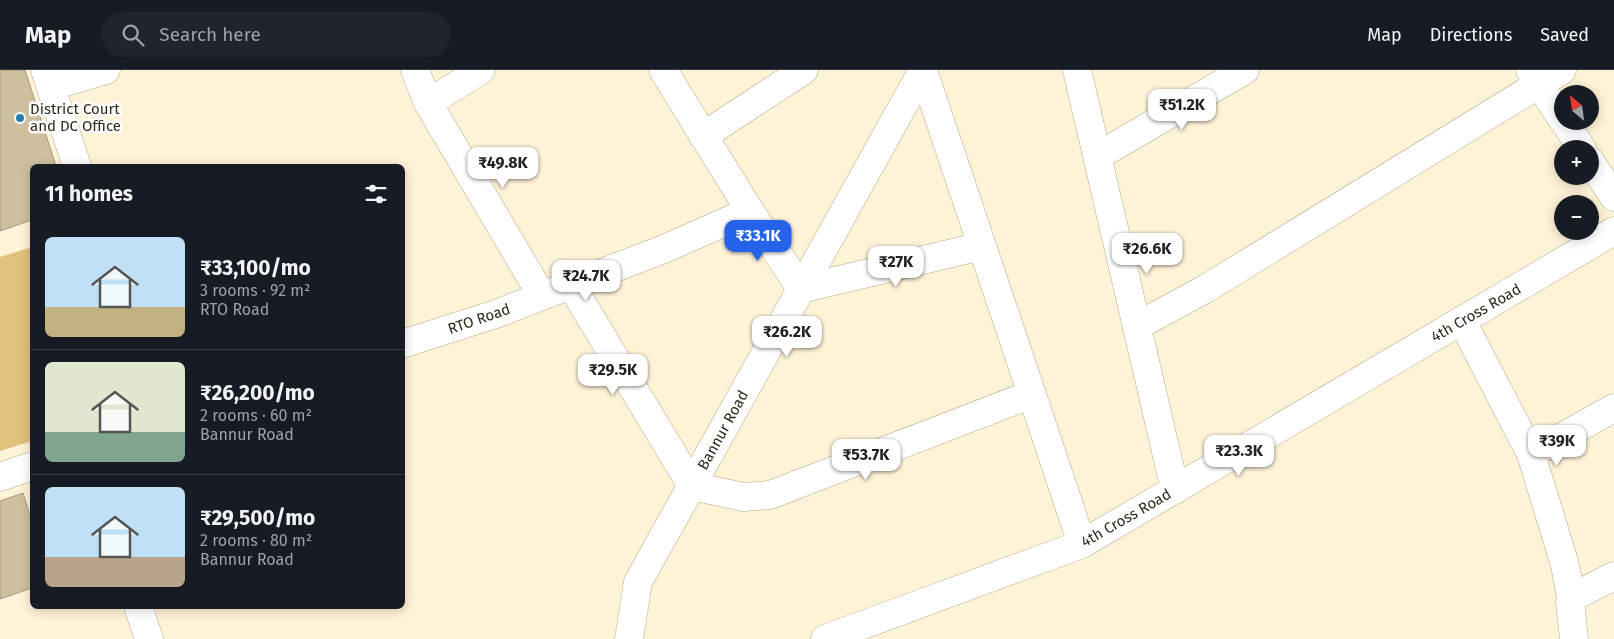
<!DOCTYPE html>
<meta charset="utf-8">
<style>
body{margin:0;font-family:"Fira Sans",sans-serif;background:#20242c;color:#f1f3f6;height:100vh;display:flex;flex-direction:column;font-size:19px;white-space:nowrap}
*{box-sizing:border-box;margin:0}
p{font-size:16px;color:#9ea1a6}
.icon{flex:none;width:28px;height:28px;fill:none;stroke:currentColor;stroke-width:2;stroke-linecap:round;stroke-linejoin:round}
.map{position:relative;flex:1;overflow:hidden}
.details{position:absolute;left:30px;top:94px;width:375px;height:445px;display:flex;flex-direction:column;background:#171b24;border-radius:8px;box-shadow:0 2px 12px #0003}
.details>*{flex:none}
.needle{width:32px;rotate:331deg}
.tools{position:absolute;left:1554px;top:15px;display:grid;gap:10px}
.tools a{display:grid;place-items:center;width:45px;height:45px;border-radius:50%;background:#171b24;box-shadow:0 2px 12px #0003;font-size:25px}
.price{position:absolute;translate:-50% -42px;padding:0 11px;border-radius:10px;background:#fff;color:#222;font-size:16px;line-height:32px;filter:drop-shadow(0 1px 2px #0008)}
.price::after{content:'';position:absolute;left:50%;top:30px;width:15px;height:11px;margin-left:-8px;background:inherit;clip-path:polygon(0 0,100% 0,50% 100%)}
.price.current{background:#2563eb;color:#fff}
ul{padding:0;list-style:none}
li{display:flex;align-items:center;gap:15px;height:125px;padding:0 15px}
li+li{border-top:1px solid #363941}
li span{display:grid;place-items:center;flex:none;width:140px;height:100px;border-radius:8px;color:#555}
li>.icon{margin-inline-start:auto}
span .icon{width:60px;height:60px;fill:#fffc;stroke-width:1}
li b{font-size:21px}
h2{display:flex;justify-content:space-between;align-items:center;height:60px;padding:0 15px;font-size:21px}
header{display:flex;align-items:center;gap:30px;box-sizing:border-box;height:70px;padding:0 25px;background:#171b24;border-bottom:1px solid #363941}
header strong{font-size:24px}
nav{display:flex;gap:28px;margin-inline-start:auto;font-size:18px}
.search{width:350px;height:45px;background:#20242c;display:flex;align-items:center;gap:12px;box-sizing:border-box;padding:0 18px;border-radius:28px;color:#9ea1a6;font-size:19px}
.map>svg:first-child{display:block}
</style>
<header>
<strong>Map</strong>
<div class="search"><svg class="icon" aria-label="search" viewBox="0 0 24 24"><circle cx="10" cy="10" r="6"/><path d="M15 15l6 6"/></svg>Search here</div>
<nav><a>Map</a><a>Directions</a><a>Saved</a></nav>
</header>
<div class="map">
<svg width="1614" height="569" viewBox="0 0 1614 569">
<rect width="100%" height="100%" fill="#fef2d7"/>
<path fill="#e1c27d" d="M32,177V371L0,381V187Z"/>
<path fill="#cebf9f" stroke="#a7997a" d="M0,0H25L56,96H32V150L0,161Z
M23,423L32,452V518L0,529V431Z"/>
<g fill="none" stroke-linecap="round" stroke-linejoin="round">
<g stroke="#b6a888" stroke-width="29">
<path id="minor" d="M45,0L77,96
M415,0L428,33L542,226
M663,0L750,141L801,219L982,176
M923,0L1082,474
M1077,0L1175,420
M1530,0L1562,49
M52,16L106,0
M428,33L481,0
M1564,51L1582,79
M703,66L804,0
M1098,86L1245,0
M1590,91L1614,127
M571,215L692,416L743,427L770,425L1032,324
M1462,251L1531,384L1565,495L1571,528L1570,532L1574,569
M1137,256L1207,218L1562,0
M402,274L496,244L542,226L664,179L750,141
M1531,384L1614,338
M0,407L32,396
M1571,528L1614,506
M138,536L149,569
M825,569L1082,474L1614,161"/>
</g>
<g stroke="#b6a888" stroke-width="29">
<path id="secondary" d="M629,569L638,512L923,0"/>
</g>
<use href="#minor" stroke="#fff" stroke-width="28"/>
<use href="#secondary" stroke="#fff" stroke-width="28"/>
</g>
<circle fill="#247eac" stroke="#fff" stroke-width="2" cx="20" cy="48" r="5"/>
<g text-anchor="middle" stroke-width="5" stroke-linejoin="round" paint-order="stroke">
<g font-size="15" fill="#2f291c" stroke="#fff" text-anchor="start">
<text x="30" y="44">District Court<tspan x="30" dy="17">and DC Office</tspan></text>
</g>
<g font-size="15" fill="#2f291c" stroke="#fff">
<text transform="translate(1476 243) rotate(-30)" y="5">4th Cross Road</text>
<text transform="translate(479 249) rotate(-19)" y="5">RTO Road</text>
<text transform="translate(723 360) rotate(-61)" y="5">Bannur Road</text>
<text transform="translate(1126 448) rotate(-30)" y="5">4th Cross Road</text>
</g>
</g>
</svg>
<div class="tools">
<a><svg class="needle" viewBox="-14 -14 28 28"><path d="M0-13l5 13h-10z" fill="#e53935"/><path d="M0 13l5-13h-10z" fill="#9ea1a6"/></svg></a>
<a>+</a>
<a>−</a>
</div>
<b class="price" style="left:1182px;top:61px">₹51.2K</b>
<b class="price" style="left:503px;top:119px">₹49.8K</b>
<b class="price current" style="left:758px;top:192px">₹33.1K</b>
<b class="price" style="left:1147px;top:205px">₹26.6K</b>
<b class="price" style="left:896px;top:218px">₹27K</b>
<b class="price" style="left:586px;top:232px">₹24.7K</b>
<b class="price" style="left:787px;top:288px">₹26.2K</b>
<b class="price" style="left:613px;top:326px">₹29.5K</b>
<b class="price" style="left:1557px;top:397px">₹39K</b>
<b class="price" style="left:1239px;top:407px">₹23.3K</b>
<b class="price" style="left:866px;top:411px">₹53.7K</b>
<section class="details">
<h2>11 homes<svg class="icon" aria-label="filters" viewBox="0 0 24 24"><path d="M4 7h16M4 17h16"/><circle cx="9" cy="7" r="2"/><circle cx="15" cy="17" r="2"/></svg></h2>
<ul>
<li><span style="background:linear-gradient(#bfe0f5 70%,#c2b280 0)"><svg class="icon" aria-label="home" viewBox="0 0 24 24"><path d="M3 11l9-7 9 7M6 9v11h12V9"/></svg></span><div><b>₹33,100/mo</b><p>3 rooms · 92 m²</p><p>RTO Road</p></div></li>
<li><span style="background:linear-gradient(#dfe7d0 70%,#7fa58c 0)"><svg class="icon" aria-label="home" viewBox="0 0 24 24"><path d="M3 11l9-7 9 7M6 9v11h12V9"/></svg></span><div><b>₹26,200/mo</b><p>2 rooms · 60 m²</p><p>Bannur Road</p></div></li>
<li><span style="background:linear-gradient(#bfe0f5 70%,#b9a48a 0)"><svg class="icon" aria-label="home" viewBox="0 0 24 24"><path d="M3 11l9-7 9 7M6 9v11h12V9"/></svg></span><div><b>₹29,500/mo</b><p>2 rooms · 80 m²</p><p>Bannur Road</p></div></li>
</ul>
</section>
</div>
